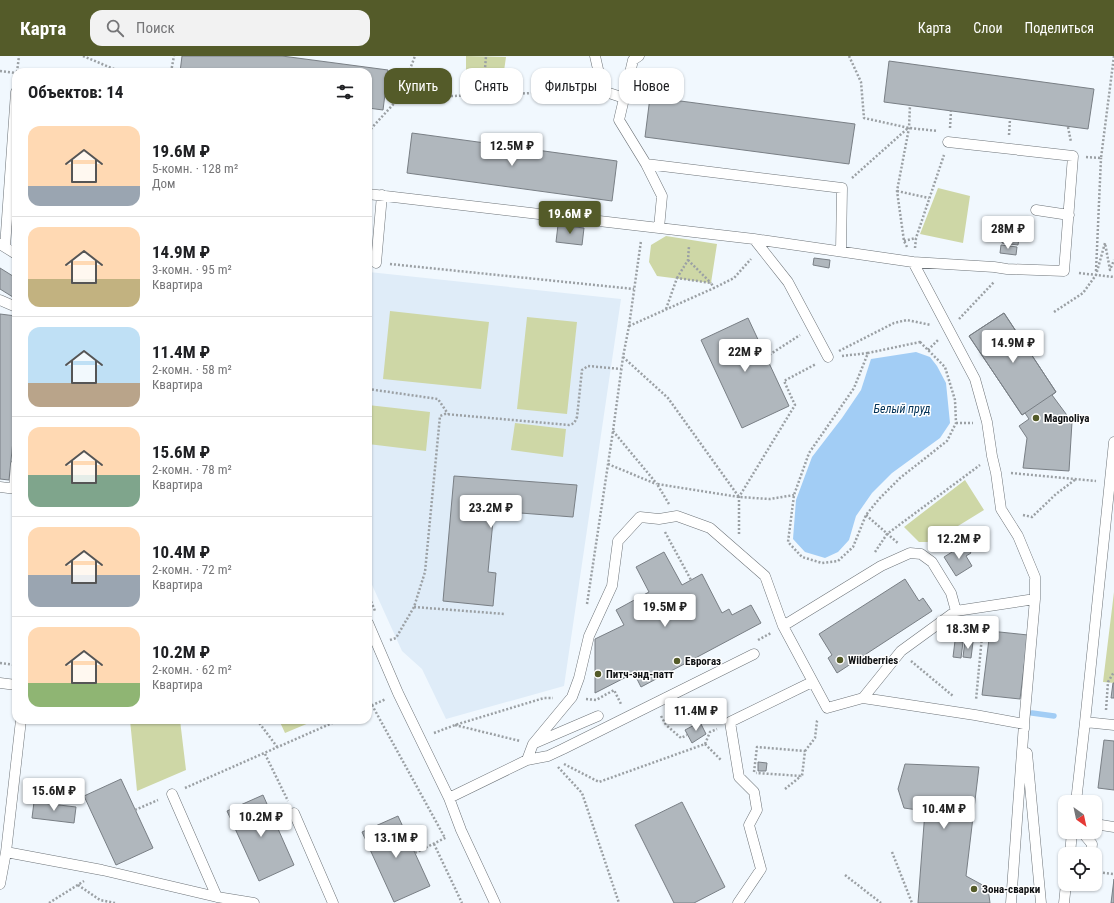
<!DOCTYPE html>
<html lang="ru">
<meta charset="utf-8">
<style>
body{margin:0;font-family:"Roboto Condensed",sans-serif;background:#f2f2f2;color:#202124;height:100vh;display:flex;flex-direction:column;font-size:15px;white-space:nowrap}
*{box-sizing:border-box;margin:0}
p{font-size:13px;color:#757577}
.icon{flex:none;width:22px;height:22px;fill:none;stroke:currentColor;stroke-width:2;stroke-linecap:round;stroke-linejoin:round}
.map{position:relative;flex:1;overflow:hidden}
.details{position:absolute;left:12px;top:12px;width:360px;height:656px;display:flex;flex-direction:column;background:#fff;border-radius:12px;box-shadow:0 1px 3px #0004}
.details>*{flex:none}
.guide{position:absolute;left:384px;top:12px;width:380px;height:36px;display:flex;gap:8px}
.needle{width:26px;rotate:147deg}
.controls{position:absolute;left:1058px;top:739px;display:grid;gap:8px}
.controls a{display:grid;place-items:center;width:44px;height:44px;border-radius:8px;background:#fff;box-shadow:0 1px 3px #0004;font-size:20px}
.price{position:absolute;translate:-50% -34px;padding:0 9px;border-radius:4px;background:#fff;color:#222;font-size:13px;line-height:26px;filter:drop-shadow(0 1px 2px #0008)}
.price::after{content:'';position:absolute;left:50%;top:24px;width:12px;height:9px;margin-left:-6px;background:inherit;clip-path:polygon(0 0,100% 0,50% 100%)}
.price.on{background:#545b29;color:#fff}
ul{padding:0;list-style:none}
li{display:flex;align-items:center;gap:12px;height:100px;padding:0 16px}
li+li{border-top:1px solid #e0e0e0}
li span{display:grid;place-items:center;flex:none;width:112px;height:80px;border-radius:12px;color:#555}
li>.icon{margin-inline-start:auto}
span .icon{width:48px;height:48px;fill:#fffc;stroke-width:1}
li b{font-size:17px}
h2{display:flex;justify-content:space-between;align-items:center;height:48px;padding:0 16px;font-size:17px}
.pill{padding:0 14px;border-radius:12px;background:#fff;box-shadow:0 1px 3px #0004;font-size:14px;line-height:36px}
.pill.on{background:#545b29;color:#fff}
header{display:flex;align-items:center;gap:24px;box-sizing:border-box;height:56px;padding:0 20px;background:#545b29;color:#fff}
header strong{font-size:19px}
nav{display:flex;gap:22px;margin-inline-start:auto;font-size:14px}
.search{width:280px;height:36px;background:#f2f2f2;display:flex;align-items:center;gap:10px;box-sizing:border-box;padding:0 14px;border-radius:12px;color:#757577;font-size:15px}
.map>svg:first-child{display:block}
</style>
<header>
<strong>Карта</strong>
<div class="search"><svg class="icon" aria-label="search" viewBox="0 0 24 24"><circle cx="10" cy="10" r="6"/><path d="M15 15l6 6"/></svg>Поиск</div>
<nav><a>Карта</a><a>Слои</a><a>Поделиться</a></nav>
</header>
<div class="map">
<svg width="1114" height="847" viewBox="0 0 1114 847">
<rect width="100%" height="100%" fill="#f1f8fe"/>
<path fill="#dfecf8" d="M369,216L621,243L564,630L446,663L422,613L402,595L368,520Z"/>
<path fill="#ced7a6" d="M466,0L506,1L502,29L466,30Z
M938,132L970,140L963,187L920,178Z
M666,180L717,188L711,227L657,220L649,206L651,189Z
M390,255L489,266L481,333L383,323Z
M527,261L577,266L567,358L517,353Z
M368,349L430,356L426,395L368,388Z
M515,367L566,373L563,401L511,394Z
M965,424L984,454L932,486H919L904,471Z
M1114,536V627L1103,626Z
M130,664H180L186,714L137,735Z
M279,664H316L285,677Z"/>
<path fill="#a2cdf5" d="M916,296L930,301L937,310L946,327L950,367L940,382L892,417L872,437L856,460L849,484L838,496L825,502L805,496L793,483L796,444L812,401L842,362L861,334L871,303Z"/>
<g fill="none" stroke-linecap="round" stroke-linejoin="round">
<path stroke="#a2cdf5" stroke-width="5.5" d="M1032,657L1054,660"/>
</g>
<path fill="#b0b7bd" stroke="#797f85" d="M182,0H282L388,14L383,54L368,52V16H180Z
M889,5L1094,33L1088,73L884,46Z
M650,41L855,68L849,108L645,81Z
M412,77L617,105L612,145L407,117Z
M558,169L584,172L582,189L556,186Z
M1003,179L1019,182L1018,189L1002,187Z
M1001,189L1017,191L1016,199L1000,197Z
M814,202L830,204L829,212L813,209Z
M0,212L16,222V243L0,233Z
M1004,257L1056,336L1052,339L1072,366L1069,415L1023,412L1027,382L1019,370L1029,363L1025,357L1022,359L969,280Z
M1004,257L1056,336L1022,359L969,280Z
M0,258L16,260V355L9,424L0,423Z
M748,262L789,350L742,372L701,284Z
M454,420L577,429L573,461L494,455L488,516L496,517L493,550L443,545Z
M965,488L971,497L966,500L972,510L956,520L944,501Z
M664,496L682,529L702,518L722,557L729,553L732,559L751,549L761,567L641,631L634,617L595,637V583L624,569L616,554L649,536L636,511Z
M905,523L919,545L923,542L932,555L837,617L828,602L832,599L819,578Z
M990,575L1028,579L1020,643L982,639Z
M955,585L963,586L961,602L953,601Z
M965,585L973,586L971,602L963,601Z
M1113,627H1114V642H1111Z
M700,666L706,678L692,687L685,674Z
M1104,684L1114,685V734L1098,732Z
M758,706L767,707L766,715H758Z
M905,708L979,711L966,820L988,832L990,847H918L925,755L904,752L898,733Z
M121,723L153,792L116,809L84,740Z
M263,739L294,809L259,825L227,755Z
M34,746L76,751L74,767L32,762Z
M682,746L725,831L694,847H674L635,769Z
M398,760L430,830L394,846L362,776Z
M1114,823V847H1111Z"/>
<g fill="none" stroke-linecap="round" stroke-linejoin="round">
<g stroke="#6e7479" stroke-width="11">
<path id="service" d="M595,0L603,35L624,42
M639,0L633,4L619,64L646,108L662,140L659,172L754,183L913,206L975,323L987,366L992,400L996,417L1001,453L1018,480L1035,521V543L1024,668L1011,847
M646,108L842,132L841,195
M368,138L659,172
M1036,154L1069,159
M754,183L788,226L828,301
M0,188L16,198
M5,191L16,36
M913,206L994,211L1007,213L1064,215L1073,100L948,86
M376,207L382,139
M0,244L16,251
M0,431L16,433
M14,433L16,408
M368,567L398,637L449,742L461,774L495,847
M783,570L827,652L863,642L901,595L956,555
M0,627L16,629
M863,642L975,659L1024,668V673
M1085,666L1114,669
M535,687L598,660
M1027,697L1041,847
M527,704L548,700L563,693L754,598
M172,738L217,841
M449,742L527,704L533,688L572,641L579,622L589,580L612,530L618,485L640,461L659,463L677,460L710,472L765,520L783,570L881,510L910,497L921,498L932,506L951,537L956,555L1035,543
M1076,746L1085,666L1114,386
M294,757L333,847
M1095,768L1114,771
M1082,776L1092,788L1091,798
M6,796L102,814L217,841L254,847
M1070,798L1072,776
M0,828L6,796L21,664
M738,847L761,813L749,769L757,754L754,736L739,721L730,666L812,626
M1064,847L1066,828"/>
</g>
<path stroke="#9ba0a4" stroke-width="2.5" stroke-dasharray="2 2" stroke-linecap="butt" d="M83,0L121,16
M849,0L861,26L864,62L909,72L938,75
M0,15L16,17
M17,16L19,0
M171,16L174,0
M483,39L486,0
M399,42L588,35
M1068,71L1071,86
M950,72L951,55
M368,76L399,42L415,0
M1009,79L1010,63
M1086,101L1101,102L1114,0
M852,122L908,72
M897,135L929,142
M904,185L916,182
M907,191L904,185L897,135L909,72L910,49
M915,192L916,182L944,99
M688,204L711,227
M390,208L634,233
M1096,215L1101,102
M1079,217L1114,221
M677,222L688,204L689,190
M666,253L677,222L711,227L714,232
M1054,256L1083,237L1096,219L1105,187L1110,214L1114,204
M959,263L994,226
M629,270L714,232L734,222L751,203
M920,286L945,311L955,344L956,367L947,385L900,422L879,443L866,459L853,491L838,505L822,507L802,501L788,486L794,439L809,397L854,332L868,297Z
M928,294L938,284
M839,295L894,267L907,264L931,269
M842,300L868,297
M623,301L668,342L739,441
M766,301L800,279
M368,333L438,343L448,358
M956,367H973
M613,375L657,428
M608,408L656,428
M1011,417L1096,425
M669,448L657,428L739,441L770,443L794,439
M866,459L899,488
M1023,459L1032,461L1056,438L1076,423
M665,476L691,524
M739,478V441L795,349L784,325L816,308
M875,496L887,478L980,409
M368,538L375,555
M587,548L613,375L623,301L629,270L641,185
M414,551L505,558
M968,567L982,580L976,644
M390,584L396,582L414,551L425,516L440,360L445,358L569,369C574,368 575,366 577,361L582,314L588,310L621,313
M758,584L771,577
M911,605L953,640
M0,607L16,609
M586,643L596,644L614,634L621,648
M372,649L445,782
M368,651L386,643
M1106,654L1108,626L1114,616
M661,660L666,669L681,682L687,679
M257,664L278,692
M455,669L520,685
M434,677L455,669L544,642H553
M705,688L721,704
M805,695L815,682L817,665L818,663
M265,698L288,745
M564,708L599,726L705,688L710,676L717,673
M558,711L582,737L619,847
M754,716L757,691L805,695L802,720L756,717
M185,732L339,664
M785,733L801,720
M135,754L158,744
M434,788L462,847
M892,796L912,847
M415,797L447,781
M1095,816L1114,818
M845,819L881,847
M78,829L100,844L115,847
M49,847L84,825"/>
<use href="#service" stroke="#fff" stroke-width="10"/>
</g>
<g fill="#545b29" stroke="#fff" stroke-width="1.5">
<circle cx="1036" cy="362" r="4"/>
<circle cx="840" cy="604" r="4"/>
<circle cx="677" cy="605" r="4"/>
<circle cx="598" cy="618" r="4"/>
<circle cx="974" cy="833" r="4"/>
</g>
<g text-anchor="middle" stroke-width="3" stroke-linejoin="round" paint-order="stroke">
<g font-size="11" font-weight="bold" fill="#0f1113" stroke="#fff" text-anchor="start">
<text x="1044" y="366">Magnoliya</text>
<text x="848" y="608">Wildberries</text>
<text x="685" y="609">Еврогаз</text>
<text x="606" y="622">Питч-энд-патт</text>
<text x="982" y="837">Зона-сварки</text>
</g>
<g font-size="12" font-style="italic" fill="#003156" stroke="#fff">
<text x="902" y="357">Белый пруд</text>
</g>
</g>
</svg>
<div class="controls">
<a><svg class="needle" viewBox="-14 -14 28 28"><path d="M0-13l5 13h-10z" fill="#e53935"/><path d="M0 13l5-13h-10z" fill="#757577"/></svg></a>
<a><svg class="icon" aria-label="locate" viewBox="0 0 24 24"><circle cx="12" cy="12" r="6"/><path d="M12 2v4M12 18v4M2 12h4M18 12h4"/></svg></a>
</div>
<b class="price" style="left:512px;top:111px">12.5M ₽</b>
<b class="price on" style="left:570px;top:179px">19.6M ₽</b>
<b class="price" style="left:1008px;top:194px">28M ₽</b>
<b class="price" style="left:1013px;top:308px">14.9M ₽</b>
<b class="price" style="left:745px;top:317px">22M ₽</b>
<b class="price" style="left:491px;top:473px">23.2M ₽</b>
<b class="price" style="left:959px;top:504px">12.2M ₽</b>
<b class="price" style="left:665px;top:572px">19.5M ₽</b>
<b class="price" style="left:968px;top:594px">18.3M ₽</b>
<b class="price" style="left:696px;top:676px">11.4M ₽</b>
<b class="price" style="left:54px;top:756px">15.6M ₽</b>
<b class="price" style="left:944px;top:774px">10.4M ₽</b>
<b class="price" style="left:261px;top:782px">10.2M ₽</b>
<b class="price" style="left:396px;top:803px">13.1M ₽</b>
<div class="guide">
<a class="pill on">Купить</a>
<a class="pill">Снять</a>
<a class="pill">Фильтры</a>
<a class="pill">Новое</a>
</div>
<section class="details">
<h2>Объектов: 14<svg class="icon" aria-label="filters" viewBox="0 0 24 24"><path d="M4 7h16M4 17h16"/><circle cx="9" cy="7" r="2"/><circle cx="15" cy="17" r="2"/></svg></h2>
<ul>
<li><span style="background:linear-gradient(#ffd9b3 75%,#9aa5b1 0)"><svg class="icon" aria-label="home" viewBox="0 0 24 24"><path d="M3 11l9-7 9 7M6 9v11h12V9"/></svg></span><div><b>19.6M ₽</b><p>5-комн. · 128 m²</p><p>Дом</p></div></li>
<li><span style="background:linear-gradient(#ffd9b3 65%,#c2b280 0)"><svg class="icon" aria-label="home" viewBox="0 0 24 24"><path d="M3 11l9-7 9 7M6 9v11h12V9"/></svg></span><div><b>14.9M ₽</b><p>3-комн. · 95 m²</p><p>Квартира</p></div></li>
<li><span style="background:linear-gradient(#bfe0f5 70%,#b9a48a 0)"><svg class="icon" aria-label="home" viewBox="0 0 24 24"><path d="M3 11l9-7 9 7M6 9v11h12V9"/></svg></span><div><b>11.4M ₽</b><p>2-комн. · 58 m²</p><p>Квартира</p></div></li>
<li><span style="background:linear-gradient(#ffd9b3 60%,#7fa58c 0)"><svg class="icon" aria-label="home" viewBox="0 0 24 24"><path d="M3 11l9-7 9 7M6 9v11h12V9"/></svg></span><div><b>15.6M ₽</b><p>2-комн. · 78 m²</p><p>Квартира</p></div></li>
<li><span style="background:linear-gradient(#ffd9b3 60%,#9aa5b1 0)"><svg class="icon" aria-label="home" viewBox="0 0 24 24"><path d="M3 11l9-7 9 7M6 9v11h12V9"/></svg></span><div><b>10.4M ₽</b><p>2-комн. · 72 m²</p><p>Квартира</p></div></li>
<li><span style="background:linear-gradient(#ffd9b3 70%,#8fb573 0)"><svg class="icon" aria-label="home" viewBox="0 0 24 24"><path d="M3 11l9-7 9 7M6 9v11h12V9"/></svg></span><div><b>10.2M ₽</b><p>2-комн. · 62 m²</p><p>Квартира</p></div></li>
</ul>
</section>
</div>
